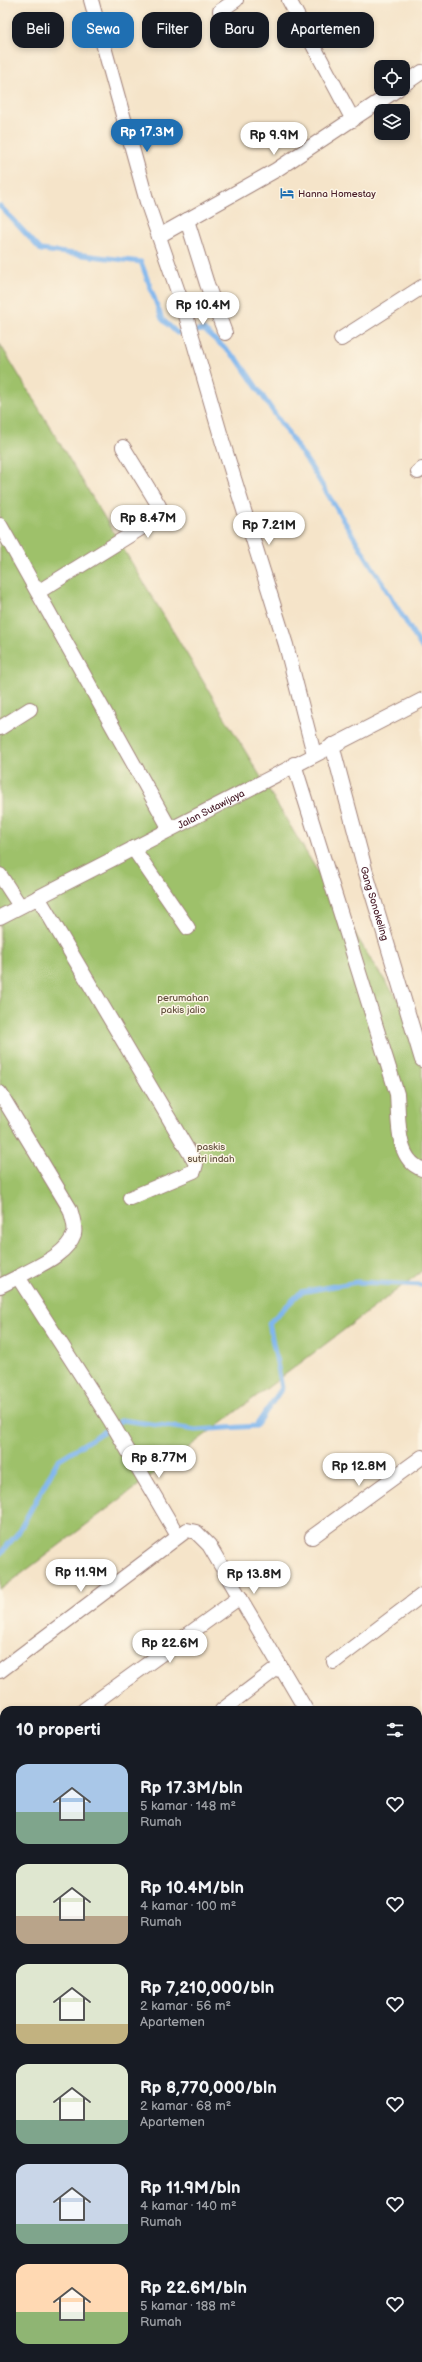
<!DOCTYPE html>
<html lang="id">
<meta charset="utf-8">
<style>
body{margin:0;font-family:"Balsamiq Sans",sans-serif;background:#242831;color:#f1f3f6;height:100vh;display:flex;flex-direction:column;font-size:15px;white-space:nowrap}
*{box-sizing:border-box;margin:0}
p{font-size:13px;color:#9ea1a6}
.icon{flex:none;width:22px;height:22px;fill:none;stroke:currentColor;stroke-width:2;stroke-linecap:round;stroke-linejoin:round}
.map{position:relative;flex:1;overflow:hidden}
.panel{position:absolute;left:0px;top:1706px;width:422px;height:656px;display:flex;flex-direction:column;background:#171b24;border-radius:12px 12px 0 0;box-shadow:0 2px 6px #0003}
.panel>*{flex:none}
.hud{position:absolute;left:12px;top:12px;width:398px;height:36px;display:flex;gap:8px}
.fabs{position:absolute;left:374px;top:60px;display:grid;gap:8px}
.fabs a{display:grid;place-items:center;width:36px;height:36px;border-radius:8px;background:#171b24;box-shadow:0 2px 6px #0003;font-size:20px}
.price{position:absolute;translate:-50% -34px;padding:0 9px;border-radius:14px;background:#fff;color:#222;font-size:13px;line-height:26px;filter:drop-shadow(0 1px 2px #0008)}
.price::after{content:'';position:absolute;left:50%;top:24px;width:12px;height:9px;margin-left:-6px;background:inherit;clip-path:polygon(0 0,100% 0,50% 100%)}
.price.active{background:#1f6fb2;color:#fff}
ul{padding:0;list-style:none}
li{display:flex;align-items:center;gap:12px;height:100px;padding:0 16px}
li span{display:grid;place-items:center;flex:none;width:112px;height:80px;border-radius:12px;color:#555}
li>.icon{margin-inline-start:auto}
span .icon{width:48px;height:48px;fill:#fffc;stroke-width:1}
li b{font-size:17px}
h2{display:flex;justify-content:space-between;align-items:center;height:48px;padding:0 16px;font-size:17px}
.tag{padding:0 14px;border-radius:12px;background:#171b24;box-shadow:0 2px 6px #0003;font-size:14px;line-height:36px}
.tag.active{background:#1f6fb2;color:#fff}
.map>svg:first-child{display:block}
</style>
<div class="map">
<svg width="422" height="2362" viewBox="0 0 422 2362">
<rect width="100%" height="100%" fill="#fcf5e5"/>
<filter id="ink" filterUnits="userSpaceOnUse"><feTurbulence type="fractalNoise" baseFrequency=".025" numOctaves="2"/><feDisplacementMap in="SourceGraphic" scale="8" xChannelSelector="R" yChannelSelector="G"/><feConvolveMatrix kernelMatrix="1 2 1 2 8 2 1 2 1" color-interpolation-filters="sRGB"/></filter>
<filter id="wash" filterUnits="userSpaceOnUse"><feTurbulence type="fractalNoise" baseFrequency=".012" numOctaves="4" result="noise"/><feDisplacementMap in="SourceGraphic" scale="16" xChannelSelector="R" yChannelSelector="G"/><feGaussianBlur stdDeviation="0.9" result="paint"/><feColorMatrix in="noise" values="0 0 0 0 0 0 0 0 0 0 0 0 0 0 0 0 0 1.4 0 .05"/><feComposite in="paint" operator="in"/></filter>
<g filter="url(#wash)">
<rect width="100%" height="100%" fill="#f5e4c9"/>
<path fill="#9ec16a" stroke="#74704a" d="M0,344L374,965L422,1033V1271L0,1590Z"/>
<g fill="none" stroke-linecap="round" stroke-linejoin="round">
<path stroke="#7fb6ee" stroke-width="5" d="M0,206L41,250L141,262L162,319L177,333L204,330L238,360L311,467L422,648
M0,1554L18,1533L58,1460L122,1420L196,1430L256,1426L282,1388L269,1323L301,1292L357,1282L422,1285"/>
</g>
</g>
<g filter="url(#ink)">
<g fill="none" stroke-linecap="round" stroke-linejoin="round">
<g stroke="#a0827a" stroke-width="9">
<path id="service" d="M418,2216L422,2219"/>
</g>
<g stroke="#a0827a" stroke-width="16">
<g id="minor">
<path d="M91,0L147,202L185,312L222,440L286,645L314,754"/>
<path d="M289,0L353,120"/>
<path d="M220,11L236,0"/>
<path d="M403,85L422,72"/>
<path d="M187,220L207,284L225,333"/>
<path d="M159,236L276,170L398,89"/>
<path d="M341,339L422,287"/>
<path d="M418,472L422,469"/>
<path d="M0,525L170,829"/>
<path d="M38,592L159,517V506L123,447"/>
<path d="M0,728L30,709"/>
<path id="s1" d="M332,745L366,873L422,1060"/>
<path d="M294,764L397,1094C399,1117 395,1160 422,1169"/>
<path d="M133,848L188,928"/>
<path d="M0,875L20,906"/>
<path d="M38,897L196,1164L194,1171L130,1198"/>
<path id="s2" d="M0,917L422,700"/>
<path d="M0,1093L70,1209C72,1216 76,1227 74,1234C66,1256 37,1266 18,1277L110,1420L178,1536"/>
<path d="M0,1286L18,1277"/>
<path d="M312,1537L422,1457"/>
<path d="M334,1662L422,1595"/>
<path d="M0,1671L187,1530L196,1532L209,1545L306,1710"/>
<path d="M84,1710L240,1597"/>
<path d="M222,1710L280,1666"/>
<path d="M0,1723L4,1728"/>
<path d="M418,1729L422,1726"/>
<path d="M0,1932L4,1929"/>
<path d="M0,1974L4,1980"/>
<path d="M418,2064L422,2061"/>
<path d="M83,2362L87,2358"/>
</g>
</g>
<use href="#service" stroke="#fff" stroke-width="7"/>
<use href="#minor" stroke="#fff" stroke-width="14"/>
</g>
</g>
<defs>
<g id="hotel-bare" transform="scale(1.08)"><path d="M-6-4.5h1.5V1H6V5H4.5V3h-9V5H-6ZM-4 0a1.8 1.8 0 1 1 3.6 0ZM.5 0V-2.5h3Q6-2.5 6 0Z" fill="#1f6fb2" stroke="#fcf5e5" stroke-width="2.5" paint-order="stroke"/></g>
</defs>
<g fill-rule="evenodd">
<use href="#hotel-bare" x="287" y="193"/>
</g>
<g text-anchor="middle" stroke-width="3" stroke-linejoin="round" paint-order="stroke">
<g font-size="10" fill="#4a1f2b" stroke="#fcf5e5" text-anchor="start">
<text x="298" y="197">Hanna Homestay</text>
</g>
<g font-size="10" fill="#4a1f2b" stroke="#fcf5e5">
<text dy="4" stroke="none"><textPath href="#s2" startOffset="237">Jalan Sutawijaya</textPath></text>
<text dy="4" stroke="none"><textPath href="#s1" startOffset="164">Gang Sonokeling</textPath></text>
</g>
<g font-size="10" fill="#63503e" stroke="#fcf5e5">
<text x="183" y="1001">perumahan<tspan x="183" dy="12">pakis jalio</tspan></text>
<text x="211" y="1150">paskis<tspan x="211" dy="12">sutri indah</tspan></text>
</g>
</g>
</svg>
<div class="fabs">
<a><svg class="icon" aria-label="locate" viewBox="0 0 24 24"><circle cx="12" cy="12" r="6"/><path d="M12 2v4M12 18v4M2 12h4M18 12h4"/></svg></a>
<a><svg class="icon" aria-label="layers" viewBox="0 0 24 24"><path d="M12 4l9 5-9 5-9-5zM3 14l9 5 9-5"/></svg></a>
</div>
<b class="price active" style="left:147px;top:153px">Rp 17.3M</b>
<b class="price" style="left:274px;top:156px">Rp 9.9M</b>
<b class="price" style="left:203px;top:326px">Rp 10.4M</b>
<b class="price" style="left:148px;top:539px">Rp 8.47M</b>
<b class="price" style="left:269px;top:546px">Rp 7.21M</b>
<b class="price" style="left:159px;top:1479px">Rp 8.77M</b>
<b class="price" style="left:359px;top:1487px">Rp 12.8M</b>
<b class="price" style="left:81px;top:1593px">Rp 11.9M</b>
<b class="price" style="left:254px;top:1595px">Rp 13.8M</b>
<b class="price" style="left:170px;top:1664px">Rp 22.6M</b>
<div class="hud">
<a class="tag">Beli</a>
<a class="tag active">Sewa</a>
<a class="tag">Filter</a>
<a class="tag">Baru</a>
<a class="tag">Apartemen</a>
</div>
<section class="panel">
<h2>10 properti<svg class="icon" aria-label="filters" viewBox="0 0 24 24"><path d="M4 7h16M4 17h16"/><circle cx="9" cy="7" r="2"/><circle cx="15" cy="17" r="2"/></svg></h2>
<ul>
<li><span style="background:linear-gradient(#a9c7e8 60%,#7fa58c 0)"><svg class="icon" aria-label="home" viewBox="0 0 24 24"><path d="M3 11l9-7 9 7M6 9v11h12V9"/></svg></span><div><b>Rp 17.3M/bln</b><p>5 kamar · 148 m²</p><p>Rumah</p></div><svg class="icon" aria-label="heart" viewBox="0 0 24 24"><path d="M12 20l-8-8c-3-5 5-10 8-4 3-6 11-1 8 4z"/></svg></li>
<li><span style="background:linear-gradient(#dfe7d0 65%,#b9a48a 0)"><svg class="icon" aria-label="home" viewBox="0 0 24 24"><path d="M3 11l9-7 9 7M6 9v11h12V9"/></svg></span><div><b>Rp 10.4M/bln</b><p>4 kamar · 100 m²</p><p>Rumah</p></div><svg class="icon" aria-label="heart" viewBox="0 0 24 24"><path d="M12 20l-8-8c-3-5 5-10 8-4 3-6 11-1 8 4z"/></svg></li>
<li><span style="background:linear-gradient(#dfe7d0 75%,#c2b280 0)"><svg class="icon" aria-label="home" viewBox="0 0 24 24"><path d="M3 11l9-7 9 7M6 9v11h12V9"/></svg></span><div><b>Rp 7,210,000/bln</b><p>2 kamar · 56 m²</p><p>Apartemen</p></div><svg class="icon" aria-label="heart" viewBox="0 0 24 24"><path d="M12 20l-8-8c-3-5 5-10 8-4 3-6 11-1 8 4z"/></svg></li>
<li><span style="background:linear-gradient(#dfe7d0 70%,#7fa58c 0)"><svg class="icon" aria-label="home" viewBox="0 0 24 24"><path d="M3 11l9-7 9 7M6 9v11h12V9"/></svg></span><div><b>Rp 8,770,000/bln</b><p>2 kamar · 68 m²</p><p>Apartemen</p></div><svg class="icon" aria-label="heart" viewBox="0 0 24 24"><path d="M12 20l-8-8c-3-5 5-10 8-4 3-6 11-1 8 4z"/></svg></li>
<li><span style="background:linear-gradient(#c9d6e8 75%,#7fa58c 0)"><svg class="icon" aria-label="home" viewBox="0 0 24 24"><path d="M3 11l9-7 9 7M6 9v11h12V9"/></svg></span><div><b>Rp 11.9M/bln</b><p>4 kamar · 140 m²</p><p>Rumah</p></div><svg class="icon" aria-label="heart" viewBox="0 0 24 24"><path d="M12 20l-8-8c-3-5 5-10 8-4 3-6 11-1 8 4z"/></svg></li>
<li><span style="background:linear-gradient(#ffd9b3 60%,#8fb573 0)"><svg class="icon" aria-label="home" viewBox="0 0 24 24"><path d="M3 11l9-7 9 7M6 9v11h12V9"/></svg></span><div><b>Rp 22.6M/bln</b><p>5 kamar · 188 m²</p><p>Rumah</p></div><svg class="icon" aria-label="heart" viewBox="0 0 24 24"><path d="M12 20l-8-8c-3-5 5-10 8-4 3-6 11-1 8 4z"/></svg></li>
</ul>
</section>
</div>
